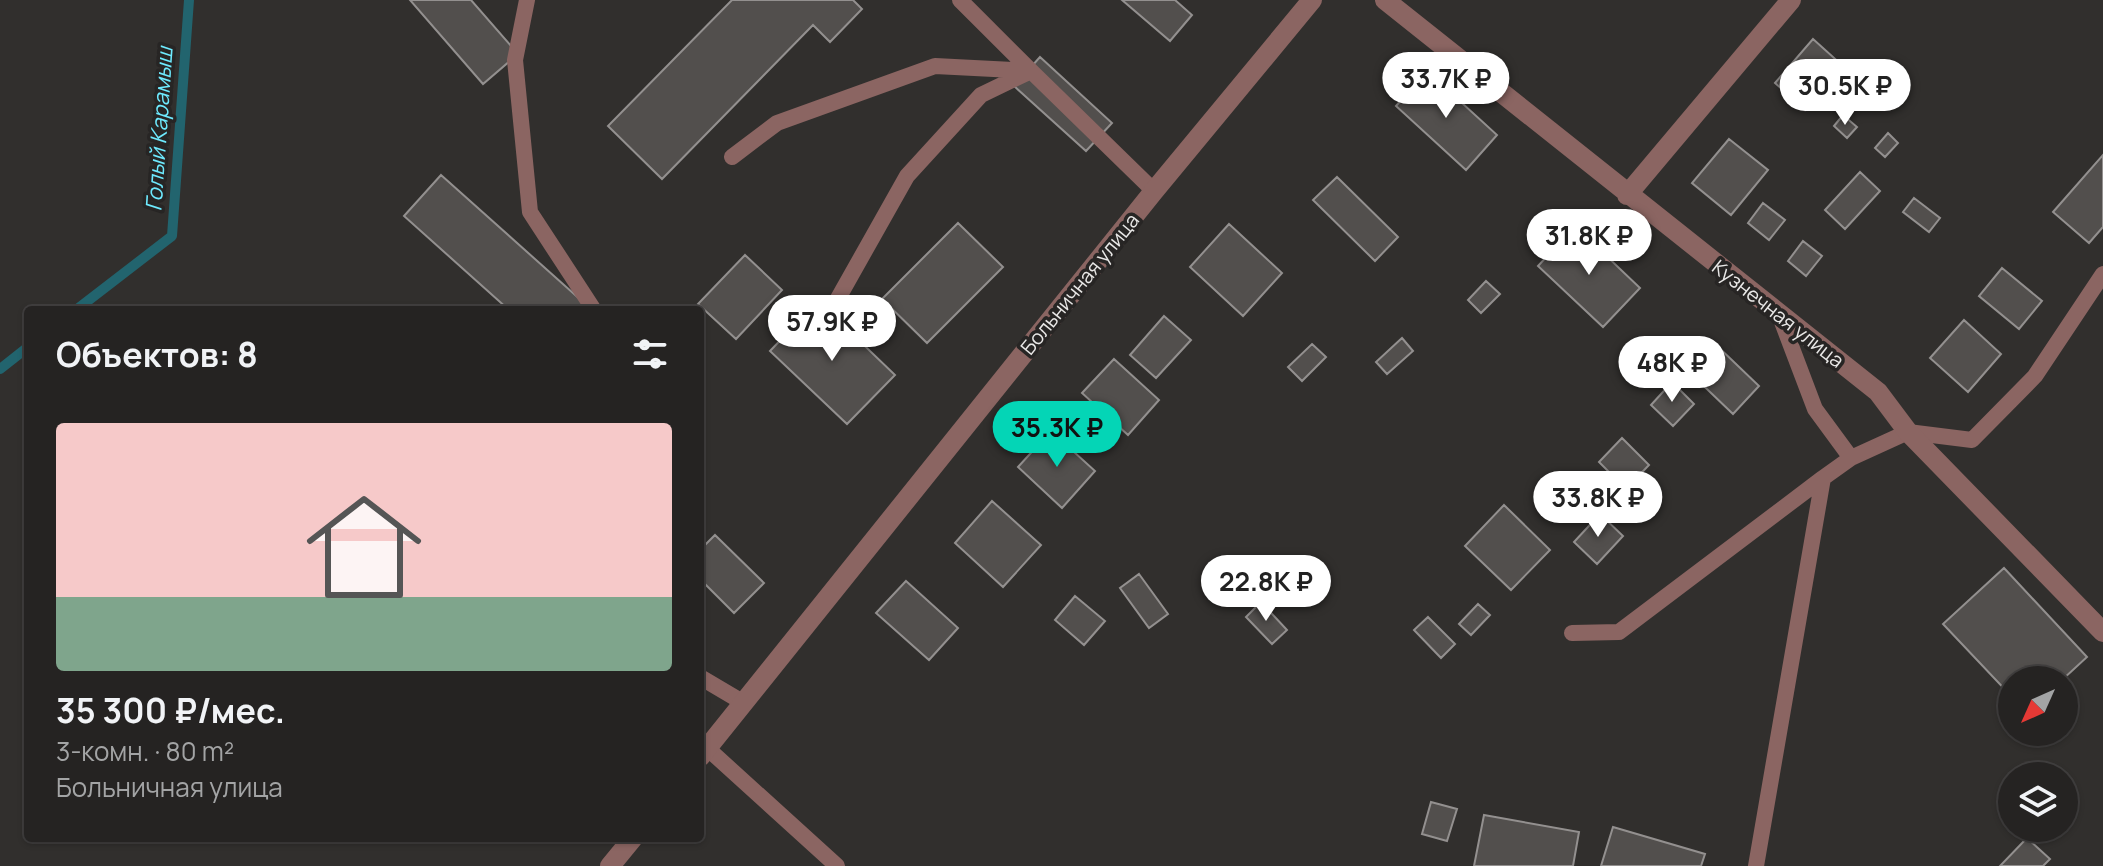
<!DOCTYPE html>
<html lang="ru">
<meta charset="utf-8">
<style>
body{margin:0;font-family:Manrope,sans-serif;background:#312f2f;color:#f1f3f6;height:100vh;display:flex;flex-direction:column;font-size:30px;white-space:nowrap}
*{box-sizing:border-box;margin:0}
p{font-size:26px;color:#a3a4a5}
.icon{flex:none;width:44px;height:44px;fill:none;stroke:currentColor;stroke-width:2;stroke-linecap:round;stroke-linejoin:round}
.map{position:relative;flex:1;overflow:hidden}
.sheet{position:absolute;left:24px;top:306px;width:680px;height:536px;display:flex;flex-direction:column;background:#252322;border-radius:8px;box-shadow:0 2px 6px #0004,0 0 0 2px #424040}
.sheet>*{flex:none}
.needle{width:52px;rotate:225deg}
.tools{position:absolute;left:1998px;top:666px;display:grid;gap:16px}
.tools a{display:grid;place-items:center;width:80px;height:80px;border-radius:50%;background:#252322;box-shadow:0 2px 6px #0004,0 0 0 2px #424040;font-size:40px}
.price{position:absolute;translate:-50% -68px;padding:0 18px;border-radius:28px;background:#fff;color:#222;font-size:26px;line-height:52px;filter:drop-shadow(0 2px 4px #0008)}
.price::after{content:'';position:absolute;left:50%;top:48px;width:24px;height:18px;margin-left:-12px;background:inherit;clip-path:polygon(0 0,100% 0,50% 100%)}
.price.on{background:#04d5b6;color:#111}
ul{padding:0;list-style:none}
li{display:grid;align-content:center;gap:16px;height:424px;padding:0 32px}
li span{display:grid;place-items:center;height:248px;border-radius:8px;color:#555}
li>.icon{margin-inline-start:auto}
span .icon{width:144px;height:144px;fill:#fffc;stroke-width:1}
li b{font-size:34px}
h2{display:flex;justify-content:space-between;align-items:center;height:96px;padding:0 32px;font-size:34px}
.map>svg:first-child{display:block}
</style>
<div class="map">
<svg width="2103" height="866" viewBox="0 0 2103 866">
<rect width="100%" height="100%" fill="#312f2d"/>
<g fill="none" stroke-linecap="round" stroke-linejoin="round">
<path stroke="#22646e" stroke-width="10" d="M76,310L172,236L189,0
M0,369L28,347"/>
</g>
<path fill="#524f4d" stroke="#93908f" stroke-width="2" d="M410,0H471L518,54L483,84Z
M732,0H853L862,9L830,42L813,25L662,179L608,126Z
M1122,0H1175L1192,15L1170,41Z
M1813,39L1843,66L1805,110L1775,83Z
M1040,57L1112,123L1086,151L1014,86Z
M1427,71L1497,135L1466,170L1396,106Z
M1843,115L1857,127L1847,138L1834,126Z
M1888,133L1898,143L1885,157L1875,148Z
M1729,139L1768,170L1731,215L1692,183Z
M2103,155V227L2089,243L2053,212Z
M1860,172L1880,191L1845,229L1825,210Z
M441,175L592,310H509L404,216Z
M1337,177L1398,237L1375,261L1313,200Z
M1914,198L1940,218L1929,232L1903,212Z
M1763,203L1785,220L1769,240L1748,223Z
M958,223L1003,267L927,343L882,299Z
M1229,224L1282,273L1243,316L1190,267Z
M1575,226L1640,288L1603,327L1538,266Z
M1803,241L1822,256L1806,276L1788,261Z
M745,255L782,290L736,339L698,304Z
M2002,268L2042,301L2019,329L1979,296Z
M1486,281L1500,294L1481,313L1468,300Z
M818,301L895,375L847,424L770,351Z
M1164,316L1191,340L1156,378L1130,355Z
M1964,320L2001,354L1968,392L1930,358Z
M1402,338L1413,351L1387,374L1376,362Z
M1712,341L1759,386L1733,414L1685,368Z
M1312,344L1326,357L1302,381L1288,367Z
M1114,359L1159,400L1128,435L1082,393Z
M1672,382L1694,404L1673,426L1651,405Z
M1051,431L1095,471L1062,508L1018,467Z
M1622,438L1649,465L1626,489L1599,462Z
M992,501L1041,545L1003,587L955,543Z
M1504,505L1550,550L1511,590L1465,546Z
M1600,514L1623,536L1597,564L1574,542Z
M715,535L764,583L734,613L700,579V550Z
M2004,568L2087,657L2062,680H2012V697L1943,624Z
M1139,574L1168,614L1149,628L1120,588Z
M906,581L958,628L929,660L876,613Z
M1075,596L1105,621L1084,645L1055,620Z
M1261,602L1287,630L1272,644L1246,617Z
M1478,604L1490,615L1471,635L1459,624Z
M1428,617L1455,644L1441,658L1414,630Z
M1431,802L1457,809L1447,841L1422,834Z
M1484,815L1579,832L1573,866H1474Z
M1613,827L1705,854L1701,866H1601Z
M2027,838L2050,859L2043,866H2000Z"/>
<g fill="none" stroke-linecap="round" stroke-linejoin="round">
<path stroke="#8b6562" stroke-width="16" d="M527,0L515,60L530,212L594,310
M732,157L777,123L935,66L1031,71L960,0
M1779,314L1815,409L1851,458
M818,334L907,176L981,95L1031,71L1154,191
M1572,633L1619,632L1823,478
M700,677L744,703
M707,748L837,866
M1756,866L1823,478L1851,458L1908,432L1972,440L2035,376L2103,274"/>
<path stroke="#8b6562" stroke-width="20" d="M1385,0L1878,392L1908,432L2103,632
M1627,195L1791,0
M700,757L1154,191L1312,0
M610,866L633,838"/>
</g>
<g text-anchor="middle" stroke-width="7" stroke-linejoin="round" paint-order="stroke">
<g font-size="20" fill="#e9e8e7" stroke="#272524">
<text transform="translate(1080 284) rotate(-51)" y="7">Больничная улица</text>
<text transform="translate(1778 314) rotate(38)" y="7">Кузнечная улица</text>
</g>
<g font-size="22" font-style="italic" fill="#6eeafe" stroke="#272524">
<text transform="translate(159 129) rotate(-86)" y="8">Голый Карамыш</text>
</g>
</g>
</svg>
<div class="tools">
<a><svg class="needle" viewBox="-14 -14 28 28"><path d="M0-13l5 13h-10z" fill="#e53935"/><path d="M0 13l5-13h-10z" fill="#a3a4a5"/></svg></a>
<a><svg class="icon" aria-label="layers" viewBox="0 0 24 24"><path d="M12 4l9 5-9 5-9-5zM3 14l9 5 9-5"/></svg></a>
</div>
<b class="price" style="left:1446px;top:120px">33.7K ₽</b>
<b class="price" style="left:1845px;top:127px">30.5K ₽</b>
<b class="price" style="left:1589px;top:277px">31.8K ₽</b>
<b class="price" style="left:832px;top:363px">57.9K ₽</b>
<b class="price" style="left:1672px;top:404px">48K ₽</b>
<b class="price on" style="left:1057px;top:469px">35.3K ₽</b>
<b class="price" style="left:1598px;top:539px">33.8K ₽</b>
<b class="price" style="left:1266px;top:623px">22.8K ₽</b>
<section class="sheet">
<h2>Объектов: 8<svg class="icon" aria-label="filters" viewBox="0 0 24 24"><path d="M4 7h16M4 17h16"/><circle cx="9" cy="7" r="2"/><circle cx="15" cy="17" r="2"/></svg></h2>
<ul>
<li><span style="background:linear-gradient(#f6c9c9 70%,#7fa58c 0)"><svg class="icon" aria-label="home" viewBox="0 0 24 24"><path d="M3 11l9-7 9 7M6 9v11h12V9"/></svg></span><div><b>35 300 ₽/мес.</b><p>3-комн. · 80 m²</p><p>Больничная улица</p></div></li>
</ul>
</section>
</div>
